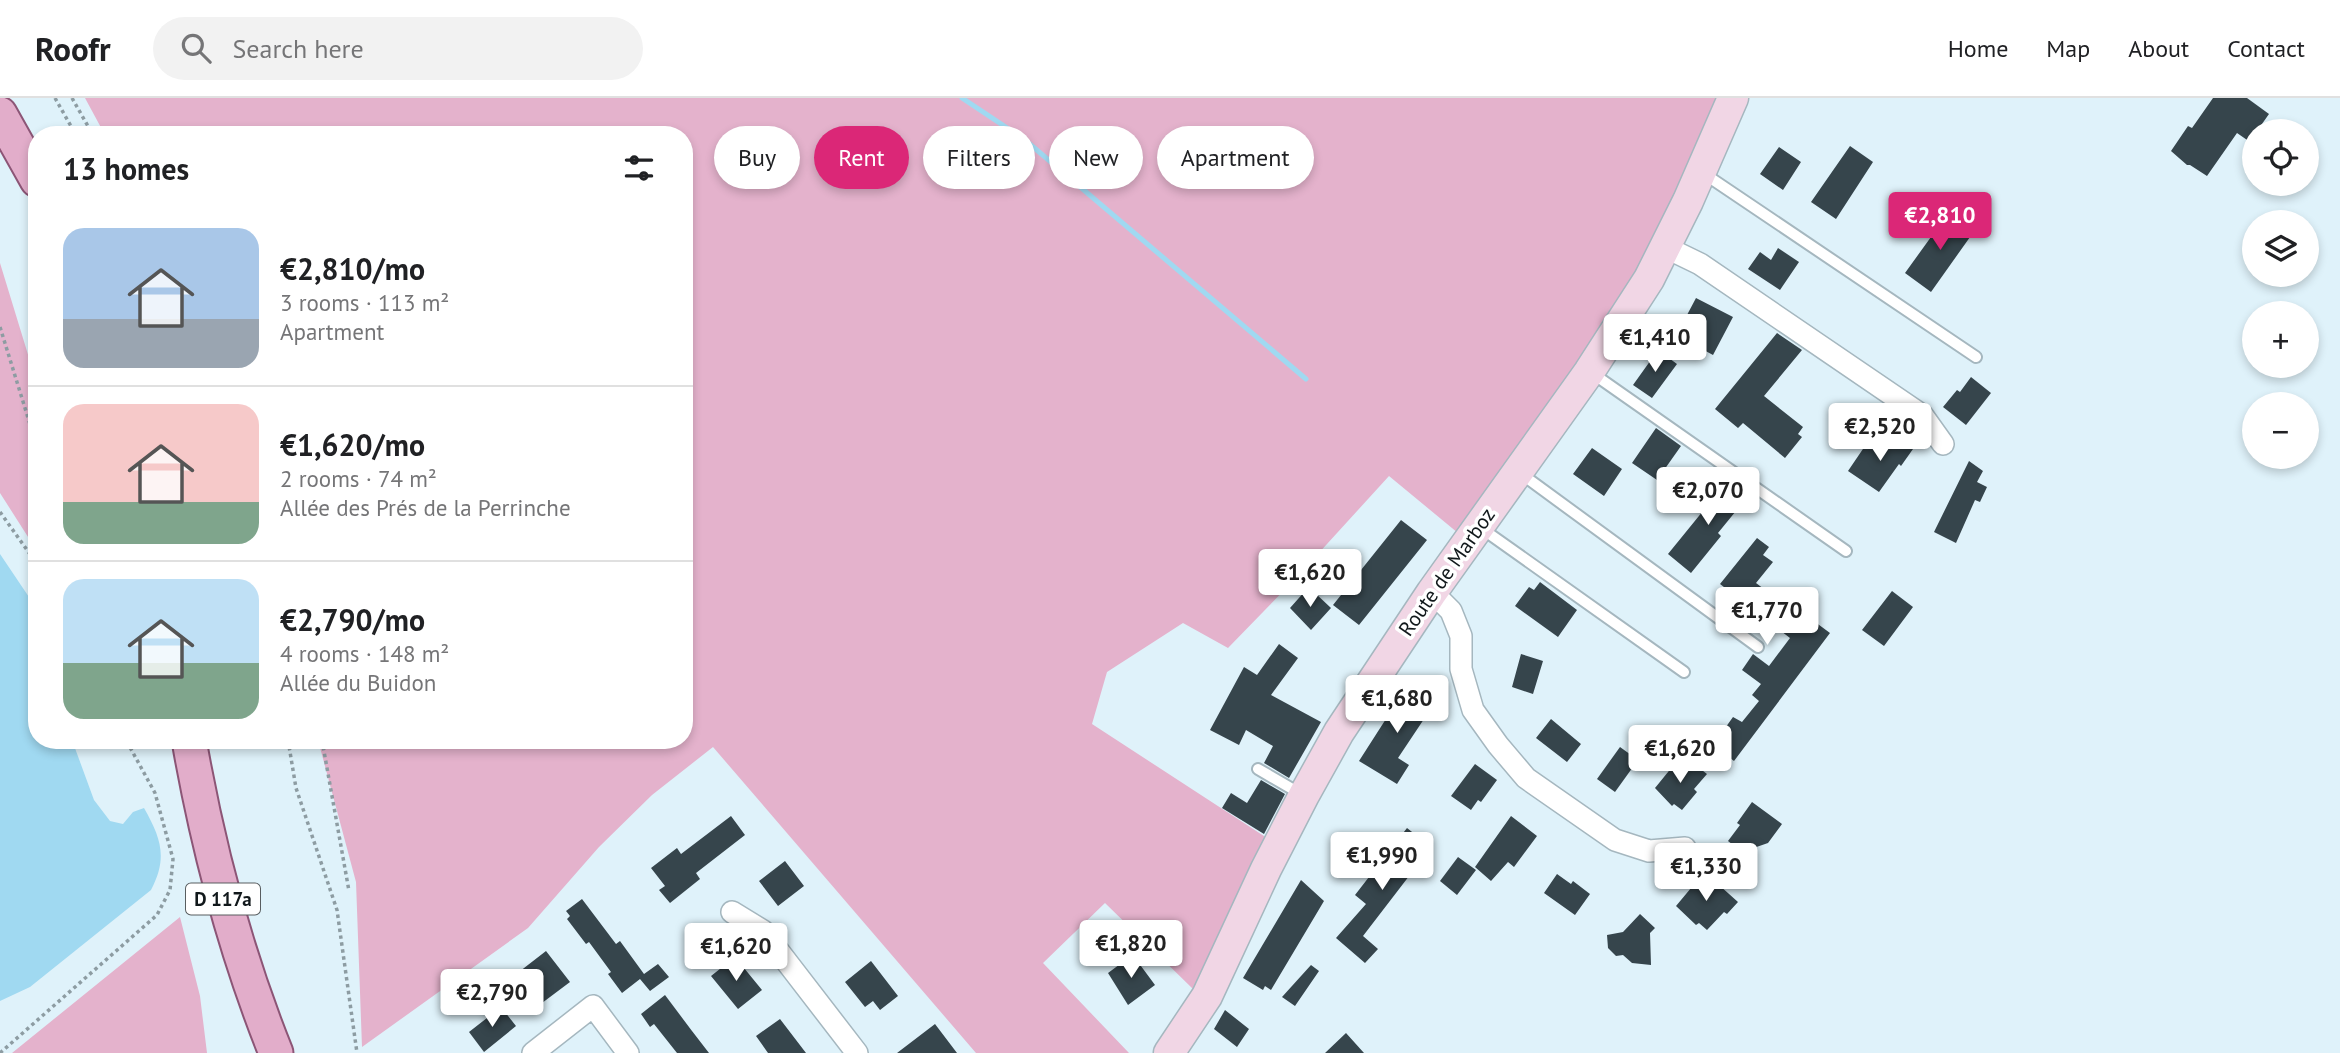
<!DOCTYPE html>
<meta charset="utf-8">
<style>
body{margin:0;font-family:"PT Sans",sans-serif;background:#f2f2f2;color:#202124;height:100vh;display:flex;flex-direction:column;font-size:26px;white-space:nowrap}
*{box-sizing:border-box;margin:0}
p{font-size:23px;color:#757577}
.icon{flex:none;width:38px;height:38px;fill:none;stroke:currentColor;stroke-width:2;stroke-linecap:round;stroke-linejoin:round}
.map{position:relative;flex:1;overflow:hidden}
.side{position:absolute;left:28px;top:28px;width:665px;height:623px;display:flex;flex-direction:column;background:#fff;border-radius:28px;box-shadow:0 4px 10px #0003}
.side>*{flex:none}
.hud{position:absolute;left:714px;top:28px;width:665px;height:63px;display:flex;gap:14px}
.fabs{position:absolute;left:2242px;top:21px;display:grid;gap:14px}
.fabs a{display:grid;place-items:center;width:77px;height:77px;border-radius:50%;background:#fff;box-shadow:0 4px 10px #0003;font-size:35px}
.price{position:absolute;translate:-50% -60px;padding:0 16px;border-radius:7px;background:#fff;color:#222;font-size:23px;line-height:46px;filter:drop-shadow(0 2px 4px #0008)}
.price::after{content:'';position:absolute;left:50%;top:42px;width:21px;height:16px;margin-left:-10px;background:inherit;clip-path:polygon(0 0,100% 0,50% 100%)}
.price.active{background:#db2777;color:#fff}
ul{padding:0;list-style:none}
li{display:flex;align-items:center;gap:21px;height:175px;padding:0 35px}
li+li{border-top:2px solid #e0e0e0}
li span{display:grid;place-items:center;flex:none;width:196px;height:140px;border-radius:21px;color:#555}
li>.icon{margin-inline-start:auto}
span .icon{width:84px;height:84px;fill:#fffc;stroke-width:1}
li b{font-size:30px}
h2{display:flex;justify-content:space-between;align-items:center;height:84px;padding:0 35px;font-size:30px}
.pill{padding:0 24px;border-radius:32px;background:#fff;box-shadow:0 4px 10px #0003;font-size:24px;line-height:63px}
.pill.active{background:#db2777;color:#fff}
header{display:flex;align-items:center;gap:42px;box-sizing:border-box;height:98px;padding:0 35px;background:#fff;border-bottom:2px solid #e0e0e0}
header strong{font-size:33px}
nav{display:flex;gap:38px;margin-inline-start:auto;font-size:24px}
.search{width:490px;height:63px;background:#f2f2f2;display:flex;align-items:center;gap:18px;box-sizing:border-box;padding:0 24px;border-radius:38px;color:#757577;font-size:26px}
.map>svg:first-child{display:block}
</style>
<header>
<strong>Roofr</strong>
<div class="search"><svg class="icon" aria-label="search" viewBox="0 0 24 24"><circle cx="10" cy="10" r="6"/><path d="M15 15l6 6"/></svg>Search here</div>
<nav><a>Home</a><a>Map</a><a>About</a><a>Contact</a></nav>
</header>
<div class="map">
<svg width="2340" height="955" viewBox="0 0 2340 955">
<rect width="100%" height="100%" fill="#dff2fa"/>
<path fill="#e4b2cc" d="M85,0H1720C1704,37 1689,76 1671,112C1612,227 1533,331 1458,435L1389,378L1296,480L1228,550L1183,525L1107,574L1092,626L1267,740L1193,891L1105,805L1043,865L1129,955H976L713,649L652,697L599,749L528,830L362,949L356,784L318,642H684V37H105Z
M0,165L37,286V453L0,395Z
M180,819L200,898L207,955H12Z"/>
<path fill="#a0d9f1" d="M0,456L37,511V642H72L94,702L110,723L123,726L133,714L144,710C161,740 168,760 151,792L30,889L0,903Z"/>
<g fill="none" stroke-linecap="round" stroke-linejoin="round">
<path stroke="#a0d9f1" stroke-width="5" d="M962,0L1025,42L1306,281"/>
</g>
<path fill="#36454c" d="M2213,0H2247L2269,16L2257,33H2254V38L2250,44L2237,35L2207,78L2190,67H2187L2171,53L2188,28L2192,30Z
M1850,48L1873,64L1836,121L1811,104Z
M1779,49L1801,64L1783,92L1760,76Z
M1949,114L1975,132L1931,194L1905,175Z
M1778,150L1799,164L1780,192L1748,171L1760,154L1771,162Z
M1696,200L1733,219L1713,257L1689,244L1700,224L1687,217Z
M1777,235L1802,252L1764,298L1803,329L1798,336L1802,339L1785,360L1743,325L1738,330L1715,311Z
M1658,252L1677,266L1652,300L1633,287Z
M1971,279L1991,295L1966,327L1943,309L1957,292L1960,294Z
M1656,330L1681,348L1657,382L1632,365Z
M1892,337L1913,351L1901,368L1899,366L1879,394L1848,373L1867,345L1880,353Z
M1592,350L1622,371L1604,398L1573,376Z
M1969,363L1983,373L1977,384L1987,389L1980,404L1975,402L1956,445L1934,434Z
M1729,381L1749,397L1718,435L1721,438L1691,475L1668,456Z
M1401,422L1427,442L1359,527L1333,507Z
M1757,440L1769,449L1763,457L1773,464L1756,485L1804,521L1807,518L1830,535L1734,663L1713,647L1733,619L1742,624L1759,603L1752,597L1761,586L1742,572L1753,556L1769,568L1790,540L1720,486Z
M1540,484L1577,512L1558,539L1515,508L1529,489L1534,492Z
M1306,492L1312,497L1314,494L1331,510L1311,532L1290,510Z
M1892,493L1913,509L1884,548L1862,532Z
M1279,546L1298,560L1271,597L1321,624L1289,680L1264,665L1273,648L1246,632L1239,647L1210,632L1244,569L1257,577Z
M1521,556L1543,563L1533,596L1512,589Z
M1409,585L1429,598L1423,607L1430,612L1398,660L1409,667L1397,686L1359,663Z
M1551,621L1581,646L1567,664L1536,640Z
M1620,649L1638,662L1615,694L1597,681Z
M1677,663L1689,673L1694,666L1707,676L1694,691L1697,694L1682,712L1674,706L1672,708L1655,690Z
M1475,666L1497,682L1481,704L1478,702L1471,712L1451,698Z
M1261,682L1285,696L1264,736L1222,710L1231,695L1247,705Z
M1752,704L1782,726L1768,745L1742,754L1728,743L1740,727L1737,725Z
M731,718L745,737L696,775L700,781L670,805L659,792L665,788L651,770L677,750L681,756Z
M1511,718L1537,738L1514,769L1508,764L1491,783L1475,769Z
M1407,730L1426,745L1420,752L1426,756L1363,838L1378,851L1365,865L1336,840L1366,806L1355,797Z
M1458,759L1476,772L1457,797L1440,783Z
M785,763L804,788L778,808L759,783Z
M1557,776L1571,786L1573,783L1590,796L1575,817L1544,795Z
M1701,778L1713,789L1716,786L1719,787L1738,804L1727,816L1724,814L1707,832L1699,825L1696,827L1676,808Z
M1301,782L1324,803L1271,892L1265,888L1263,892L1243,880Z
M582,801L616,846L620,843L644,876L658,866L669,879L650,893L640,881L622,895L608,876L611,874L589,844L586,846L567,821L570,818L566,813Z
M1640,816L1655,830L1650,835L1651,867L1632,865L1623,857L1616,858L1608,850L1607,837L1623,834Z
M546,853L570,884L538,908L515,877Z
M1131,858L1136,865L1138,864L1155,887L1128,907L1108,875Z
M735,859L762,892L738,911L711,878Z
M871,863L898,898L880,912L873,903L865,909L845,884Z
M1311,867L1319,873L1295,908L1282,899Z
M665,897L692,933L709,955H677L654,926L650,929L641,916Z
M501,909L516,928L484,954L469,934Z
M1225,912L1249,931L1237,949L1214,931Z
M780,921L806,955H768L756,938Z
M935,926L957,955H897Z
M1346,935L1364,955H1325Z"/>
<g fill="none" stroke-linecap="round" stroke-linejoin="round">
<g stroke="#a5b7bf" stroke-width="14">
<path id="lane" d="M1703,75L1976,259
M1592,275L1846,453
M1520,375L1758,549
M1481,430L1684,574
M1258,671L1301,696"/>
</g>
<g stroke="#a5b7bf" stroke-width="24">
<path id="street" d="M1665,149L1700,166L1923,318L1943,346
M1432,494L1451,513L1461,538V571L1473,612L1498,647L1526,680L1615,742L1649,753L1685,750
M732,814L763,833L857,955
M533,955L593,908L628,955"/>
</g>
<g stroke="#a5b7bf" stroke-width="33">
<path id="secondary" d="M1169,955L1207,898L1266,771L1304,697L1339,634L1432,494L1589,274L1649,181L1688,103L1733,0"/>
</g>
<g stroke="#8c5576" stroke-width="37">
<path id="primary" d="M0,16L37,82
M189,642C208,751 235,853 276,955"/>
</g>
<path stroke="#8d9ca2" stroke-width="3.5" stroke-dasharray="3.5 3.5" stroke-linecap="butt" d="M55,0L76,37
M72,0L93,37
M0,229L37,349
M0,414L37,466
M288,642L296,690L337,812L357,955
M322,642L349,793
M0,955L157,817L170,792L173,761L155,695L126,642"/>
<use href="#lane" stroke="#fff" stroke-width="10"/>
<use href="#street" stroke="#fff" stroke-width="21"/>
<use href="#secondary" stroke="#f1d6e5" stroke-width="30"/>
<use href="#primary" stroke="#e2adca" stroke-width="33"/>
</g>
<g text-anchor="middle" stroke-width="7" stroke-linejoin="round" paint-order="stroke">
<rect fill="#fff" stroke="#585d5f" stroke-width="2" x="186" y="785.5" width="74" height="31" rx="5"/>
<g font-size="19" font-weight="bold" fill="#11181b">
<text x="223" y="808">D 117a</text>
</g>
<g font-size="21" fill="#11181b" stroke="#fff">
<text transform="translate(1447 474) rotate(-55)" y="7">Route de Marboz</text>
</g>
</g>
</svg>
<div class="fabs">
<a><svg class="icon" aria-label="locate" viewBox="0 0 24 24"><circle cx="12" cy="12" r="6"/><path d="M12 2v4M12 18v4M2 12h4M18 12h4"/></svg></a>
<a><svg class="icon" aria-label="layers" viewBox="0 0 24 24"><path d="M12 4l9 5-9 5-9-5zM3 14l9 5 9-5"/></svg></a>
<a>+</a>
<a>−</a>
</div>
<b class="price active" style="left:1940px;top:154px">€2,810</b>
<b class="price" style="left:1655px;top:276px">€1,410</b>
<b class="price" style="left:1880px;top:365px">€2,520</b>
<b class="price" style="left:1708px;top:429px">€2,070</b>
<b class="price" style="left:1310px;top:511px">€1,620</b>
<b class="price" style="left:1767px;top:549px">€1,770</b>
<b class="price" style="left:1397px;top:637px">€1,680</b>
<b class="price" style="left:1680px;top:687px">€1,620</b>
<b class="price" style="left:1382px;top:794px">€1,990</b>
<b class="price" style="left:1706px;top:805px">€1,330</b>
<b class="price" style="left:1131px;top:882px">€1,820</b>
<b class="price" style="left:736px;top:885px">€1,620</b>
<b class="price" style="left:492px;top:931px">€2,790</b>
<div class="hud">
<a class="pill">Buy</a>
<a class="pill active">Rent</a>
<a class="pill">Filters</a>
<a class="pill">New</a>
<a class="pill">Apartment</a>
</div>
<section class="side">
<h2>13 homes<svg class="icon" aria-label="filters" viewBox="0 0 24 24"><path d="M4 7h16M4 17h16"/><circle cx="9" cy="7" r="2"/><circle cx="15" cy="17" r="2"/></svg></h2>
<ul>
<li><span style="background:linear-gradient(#a9c7e8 65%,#9aa5b1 0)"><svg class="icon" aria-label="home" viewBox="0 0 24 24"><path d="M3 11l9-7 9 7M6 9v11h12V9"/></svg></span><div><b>€2,810/mo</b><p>3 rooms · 113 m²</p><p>Apartment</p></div></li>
<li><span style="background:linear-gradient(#f6c9c9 70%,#7fa58c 0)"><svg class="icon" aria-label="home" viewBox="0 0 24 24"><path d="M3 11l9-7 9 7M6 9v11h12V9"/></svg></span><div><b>€1,620/mo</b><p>2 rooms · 74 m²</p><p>Allée des Prés de la Perrinche</p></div></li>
<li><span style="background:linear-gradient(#bfe0f5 60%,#7fa58c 0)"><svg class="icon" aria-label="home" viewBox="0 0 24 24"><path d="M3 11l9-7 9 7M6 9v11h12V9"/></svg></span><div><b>€2,790/mo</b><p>4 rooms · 148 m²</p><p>Allée du Buidon</p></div></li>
</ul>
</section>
</div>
